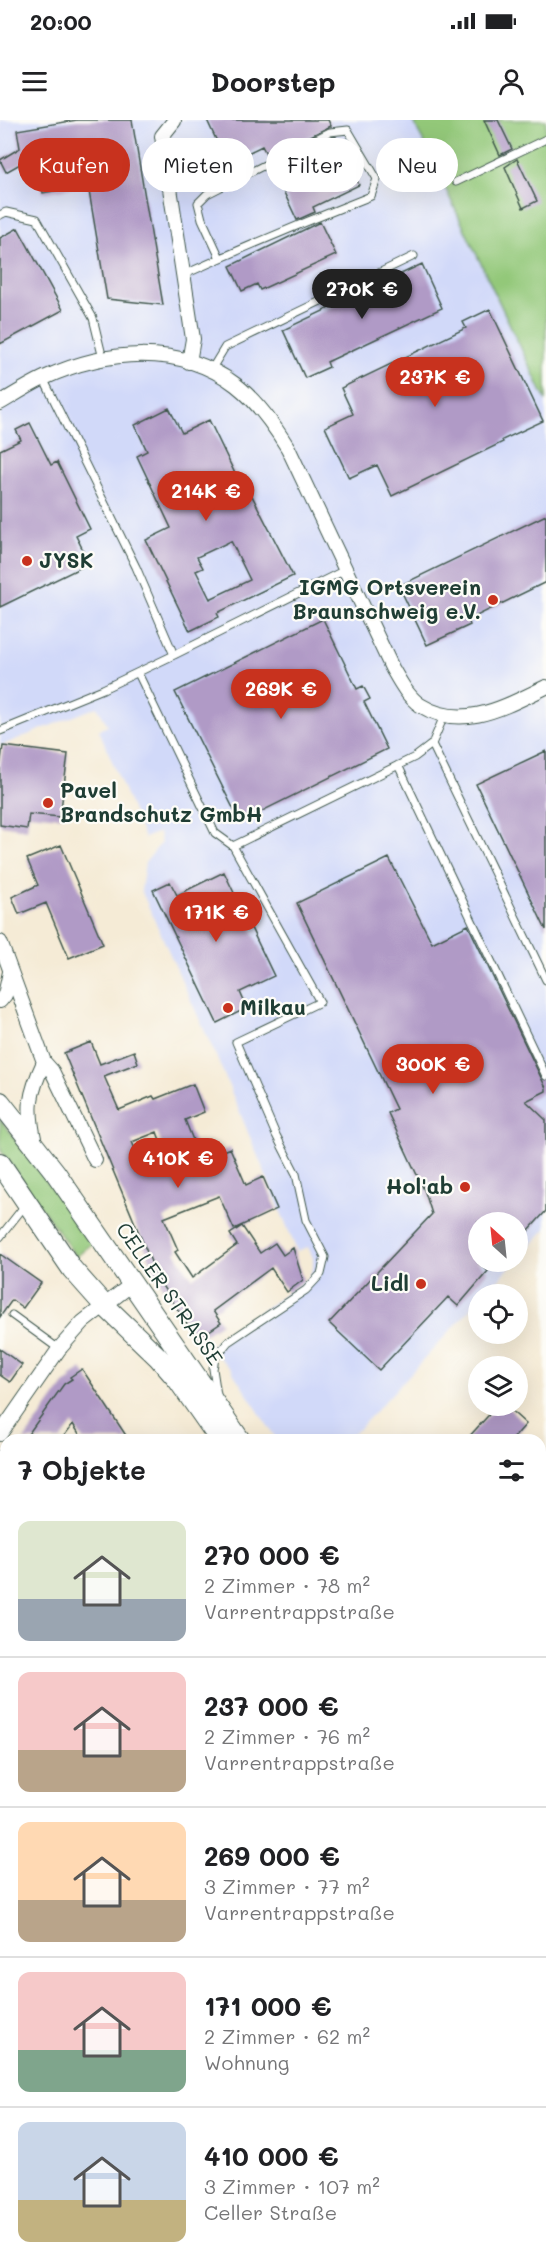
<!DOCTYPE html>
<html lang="de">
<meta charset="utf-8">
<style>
body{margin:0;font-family:Mali,sans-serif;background:#f2f2f2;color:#202124;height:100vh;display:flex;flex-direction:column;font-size:22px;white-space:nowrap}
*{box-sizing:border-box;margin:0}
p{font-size:20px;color:#757577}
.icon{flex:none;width:33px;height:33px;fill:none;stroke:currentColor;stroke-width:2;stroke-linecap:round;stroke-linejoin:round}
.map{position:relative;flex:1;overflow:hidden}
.details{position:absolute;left:0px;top:1314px;width:546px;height:834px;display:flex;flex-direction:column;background:#fff;border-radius:18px 18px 0 0;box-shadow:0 6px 24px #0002}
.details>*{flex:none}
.top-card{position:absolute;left:18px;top:18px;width:510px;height:54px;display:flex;gap:12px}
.needle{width:39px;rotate:333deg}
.controls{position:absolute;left:468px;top:1092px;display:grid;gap:12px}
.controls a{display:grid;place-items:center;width:60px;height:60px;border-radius:50%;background:#fff;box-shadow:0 6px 24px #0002;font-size:30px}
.price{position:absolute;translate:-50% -51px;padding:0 14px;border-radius:21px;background:#c8321e;color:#fff;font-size:20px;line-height:39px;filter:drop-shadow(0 2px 3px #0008)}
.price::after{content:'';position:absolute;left:50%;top:36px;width:18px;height:14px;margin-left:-9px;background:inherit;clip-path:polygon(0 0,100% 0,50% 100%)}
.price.selected{background:#222;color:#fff}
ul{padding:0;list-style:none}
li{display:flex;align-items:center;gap:18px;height:150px;padding:0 18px}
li+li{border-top:2px solid #e0e0e0}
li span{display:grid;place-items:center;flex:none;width:168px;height:120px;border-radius:12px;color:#555}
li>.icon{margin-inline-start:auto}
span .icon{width:72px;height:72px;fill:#fffc;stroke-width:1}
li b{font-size:26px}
h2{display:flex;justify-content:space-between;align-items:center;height:72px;padding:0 18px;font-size:26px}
.pill{padding:0 21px;border-radius:27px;background:#fff;box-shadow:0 6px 24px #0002;font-size:21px;line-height:54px}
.pill.selected{background:#c8321e;color:#fff}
.status{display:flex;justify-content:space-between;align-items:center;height:42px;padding:0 30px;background:#fff;direction:ltr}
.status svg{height:16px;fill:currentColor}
header{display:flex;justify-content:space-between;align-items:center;height:78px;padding:0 18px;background:#fff;font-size:27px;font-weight:800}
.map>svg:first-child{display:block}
</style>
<div class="status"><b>20:00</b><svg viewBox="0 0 49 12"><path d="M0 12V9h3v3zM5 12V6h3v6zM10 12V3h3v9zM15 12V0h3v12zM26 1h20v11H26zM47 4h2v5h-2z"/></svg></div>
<header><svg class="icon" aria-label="menu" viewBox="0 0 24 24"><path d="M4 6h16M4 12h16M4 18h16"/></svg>Doorstep<svg class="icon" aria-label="person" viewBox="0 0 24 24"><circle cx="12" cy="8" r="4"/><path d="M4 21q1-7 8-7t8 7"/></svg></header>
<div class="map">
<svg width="546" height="2148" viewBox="0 0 546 2148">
<rect width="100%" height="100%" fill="#fdfcf7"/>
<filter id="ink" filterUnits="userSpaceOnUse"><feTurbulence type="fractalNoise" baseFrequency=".0167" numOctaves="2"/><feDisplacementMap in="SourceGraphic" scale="12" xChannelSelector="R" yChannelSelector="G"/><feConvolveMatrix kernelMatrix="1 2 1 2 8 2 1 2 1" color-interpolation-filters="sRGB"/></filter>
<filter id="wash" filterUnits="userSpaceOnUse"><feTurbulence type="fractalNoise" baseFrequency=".008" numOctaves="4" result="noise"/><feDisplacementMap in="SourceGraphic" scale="24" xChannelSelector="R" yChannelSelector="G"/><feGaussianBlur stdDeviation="1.35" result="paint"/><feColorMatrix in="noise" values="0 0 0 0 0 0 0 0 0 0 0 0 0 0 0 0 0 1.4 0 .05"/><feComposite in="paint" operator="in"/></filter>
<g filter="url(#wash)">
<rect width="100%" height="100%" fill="#f5ebd6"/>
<path fill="#d1d9f9" d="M0,0H413L546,281V1109L518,1139V1102H478V1142H515L484,1174H478V1181L359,1309L341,1320H277L230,1248L208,1227L308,1159L313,1148V1138L308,1127L297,1131L221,947L141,770L145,743L161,723L159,712L144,718L99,610L108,605L97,587L0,626Z
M540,1381H546V1845L541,1850L546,1856V2148H0V1750L6,1741V2142H540Z"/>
<path fill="#bbc3de" d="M6,1472V1558L0,1553V1480Z"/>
<path fill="#93c879" stroke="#598256" stroke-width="1.5" d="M413,0H546V281Z
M0,999L93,1123L76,1137L0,1029Z"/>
<g id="blocks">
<path fill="#b09ac6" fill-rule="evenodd" d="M77,0H132L163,185L107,179L88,65L43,73L36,35L6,52L0,40L20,28L17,10Z
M207,0H328L331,6L268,37L262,26L227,43Z
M484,0H498L512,29L500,35Z
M332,17H336L359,65L313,87L315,92L297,100L272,47Z
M517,39L537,81L523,88L505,47Z
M320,102L336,135L260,170L257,164L242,171L230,146Z
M18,108L63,190L0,224V118Z
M422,144L442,188L327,242L329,247L305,258L283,210Z
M490,189L543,301L502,320L503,322L392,376L377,345L349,358L325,307L353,294L341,268L466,208L463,202Z
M169,288L182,313L209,300L244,372L249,370L293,456L217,493L219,497L190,511L146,420L171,408L137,336L147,331L135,305ZM231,421L250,460L210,479L196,451L203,448L197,437Z
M30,303L51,345L57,342L90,409L76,416L83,430L76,434L82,447L0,487V330L21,320L16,310Z
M546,395V462L468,500L470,505L427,525L399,466Z
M323,499L357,569L363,566L370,579L364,582L387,629L240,702L175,572Z
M3,626L68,634L60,697L29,694L27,709L0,705V647Z
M546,631V810L476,664Z
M61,725L103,824L69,838L46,783L19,794L12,777L38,765L27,739Z
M389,738L432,823L468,805L546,968V971L526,981L546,1000V1091L518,1122V1102H478V1142L488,1151L458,1186L448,1177L379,1250L329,1203L432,1094L425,1072L388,993L396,989L297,783Z
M224,752L274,856L240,872L247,888L217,903L153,770L170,762L177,775Z
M91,922L100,944L134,931L138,943L104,956L119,990L153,976L155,979L193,964L204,992L185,1000L201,1040L230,1028L246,1065L263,1057L277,1089L234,1109L219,1076L164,1098L178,1130L175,1132L192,1158L237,1125L230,1114L242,1106L260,1133L275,1123L283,1135L293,1128L303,1160L287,1172L271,1148L213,1191L221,1203L197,1219L159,1161L64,933ZM157,1012L167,1039L144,1050L132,1022Z
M0,1134L41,1163L23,1188L12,1180L0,1197Z
M0,1229L22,1245L10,1262L0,1255Z
M82,1249L129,1320H83L73,1304L61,1320H24L64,1264L72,1259L70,1257Z
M497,1286H506L526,1304L512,1320H466Z"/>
</g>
</g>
<g filter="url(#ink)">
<use href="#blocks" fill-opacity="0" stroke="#3f574c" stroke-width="1.5"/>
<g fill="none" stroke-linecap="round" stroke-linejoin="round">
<g stroke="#3f574c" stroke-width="9">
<path id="service" d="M456,62L546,19
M0,95L6,92L37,99L93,198L103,239
M183,155C245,127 307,101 371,76L377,59L348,10L330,12L207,74L198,83L202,99L220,138
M211,250L225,227L414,136
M174,535L345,450
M138,553L215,713L233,726L320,882L236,922L276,1015L296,1054L306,1100L325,1137L321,1154L306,1170L228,1222L215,1238L213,1249L217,1275
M0,611L103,569L174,535L136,447L43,258
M432,624L546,860
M398,645L546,956
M233,726L415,637L432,624L444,596
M0,1117L26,1084
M12,1195L59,1229"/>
</g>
<g stroke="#3f574c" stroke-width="16">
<path id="minor" d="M174,1L162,16L193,219L189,242
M0,283C15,274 29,265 44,258C105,230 179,222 236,265C258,282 274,305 288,328L392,548C399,560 407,576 420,585C463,612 506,586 546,567
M0,822L44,942L52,951L95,1040
M0,881L5,875L10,852
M35,1023C27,988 29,974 44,942
M0,1314L59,1229L83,1202L132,1164
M0,1338L6,1342"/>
</g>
<g stroke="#3f574c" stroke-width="22">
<path id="secondary" d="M0,982L55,1052L240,1320
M0,1043L72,1149L103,1184L158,1237L178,1260L220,1320
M540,1776L546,1785
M540,1804L546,1813"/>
</g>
<use href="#service" stroke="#fff" stroke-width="7"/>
<use href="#minor" stroke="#fff" stroke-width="14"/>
<use href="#secondary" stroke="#fff" stroke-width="20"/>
</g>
</g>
<g fill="#c8321e" stroke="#fdfcf7" stroke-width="2">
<circle cx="27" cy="441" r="6"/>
<circle cx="493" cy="480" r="6"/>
<circle cx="48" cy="683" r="6"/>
<circle cx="228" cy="888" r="6"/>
<circle cx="465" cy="1067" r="6"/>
<circle cx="421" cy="1164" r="6"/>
</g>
<g text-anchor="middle" stroke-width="4.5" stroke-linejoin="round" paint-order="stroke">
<g font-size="21" font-weight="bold" fill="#1f3d34" stroke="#fdfcf7" text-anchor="start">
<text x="39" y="448">JYSK</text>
<text x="481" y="475" text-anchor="end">IGMG Ortsverein<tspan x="481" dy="24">Braunschweig e.V.</tspan></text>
<text x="60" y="678">Pavel<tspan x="60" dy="24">Brandschutz GmbH</tspan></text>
<text x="240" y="895">Milkau</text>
<text x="453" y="1074" text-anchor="end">Hol'ab</text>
<text x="409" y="1171" text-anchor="end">Lidl</text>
</g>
<g font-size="21" fill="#1f3d34" stroke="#fdfcf7">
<text transform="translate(169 1174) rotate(55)" y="7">CELLER STRASSE</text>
</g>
</g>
</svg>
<div class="controls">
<a><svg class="needle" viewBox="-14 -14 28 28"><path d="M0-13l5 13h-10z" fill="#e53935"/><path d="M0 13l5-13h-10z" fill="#757577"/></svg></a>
<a><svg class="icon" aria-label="locate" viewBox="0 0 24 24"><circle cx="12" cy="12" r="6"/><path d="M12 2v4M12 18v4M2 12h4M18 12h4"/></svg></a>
<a><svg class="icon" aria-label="layers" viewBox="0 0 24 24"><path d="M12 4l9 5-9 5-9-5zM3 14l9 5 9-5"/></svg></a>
</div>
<b class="price selected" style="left:362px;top:200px">270K €</b>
<b class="price" style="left:435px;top:288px">237K €</b>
<b class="price" style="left:206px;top:402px">214K €</b>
<b class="price" style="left:281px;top:600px">269K €</b>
<b class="price" style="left:216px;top:823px">171K €</b>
<b class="price" style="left:433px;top:975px">300K €</b>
<b class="price" style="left:178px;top:1069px">410K €</b>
<div class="top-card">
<a class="pill selected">Kaufen</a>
<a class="pill">Mieten</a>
<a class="pill">Filter</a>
<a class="pill">Neu</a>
</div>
<section class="details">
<h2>7 Objekte<svg class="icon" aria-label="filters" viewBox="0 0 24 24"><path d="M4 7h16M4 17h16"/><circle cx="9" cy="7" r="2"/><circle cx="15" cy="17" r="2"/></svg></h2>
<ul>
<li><span style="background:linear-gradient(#dfe7d0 65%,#9aa5b1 0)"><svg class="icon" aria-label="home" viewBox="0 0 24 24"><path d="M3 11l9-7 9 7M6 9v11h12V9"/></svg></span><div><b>270 000 €</b><p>2 Zimmer · 78 m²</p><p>Varrentrappstraße</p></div></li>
<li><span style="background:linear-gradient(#f6c9c9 65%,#b9a48a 0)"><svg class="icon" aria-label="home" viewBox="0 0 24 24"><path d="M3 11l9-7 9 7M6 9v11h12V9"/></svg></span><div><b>237 000 €</b><p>2 Zimmer · 76 m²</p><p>Varrentrappstraße</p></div></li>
<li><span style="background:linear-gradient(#ffd9b3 65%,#b9a48a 0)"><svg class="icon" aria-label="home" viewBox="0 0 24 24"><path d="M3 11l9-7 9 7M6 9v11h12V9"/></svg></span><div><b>269 000 €</b><p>3 Zimmer · 77 m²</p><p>Varrentrappstraße</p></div></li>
<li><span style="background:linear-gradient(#f6c9c9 65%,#7fa58c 0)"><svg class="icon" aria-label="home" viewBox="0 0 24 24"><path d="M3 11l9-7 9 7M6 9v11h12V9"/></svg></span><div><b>171 000 €</b><p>2 Zimmer · 62 m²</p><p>Wohnung</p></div></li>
<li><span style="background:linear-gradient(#c9d6e8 65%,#c2b280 0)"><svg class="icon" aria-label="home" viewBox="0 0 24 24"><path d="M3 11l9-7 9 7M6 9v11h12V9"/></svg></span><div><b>410 000 €</b><p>3 Zimmer · 107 m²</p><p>Celler Straße</p></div></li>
</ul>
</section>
</div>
